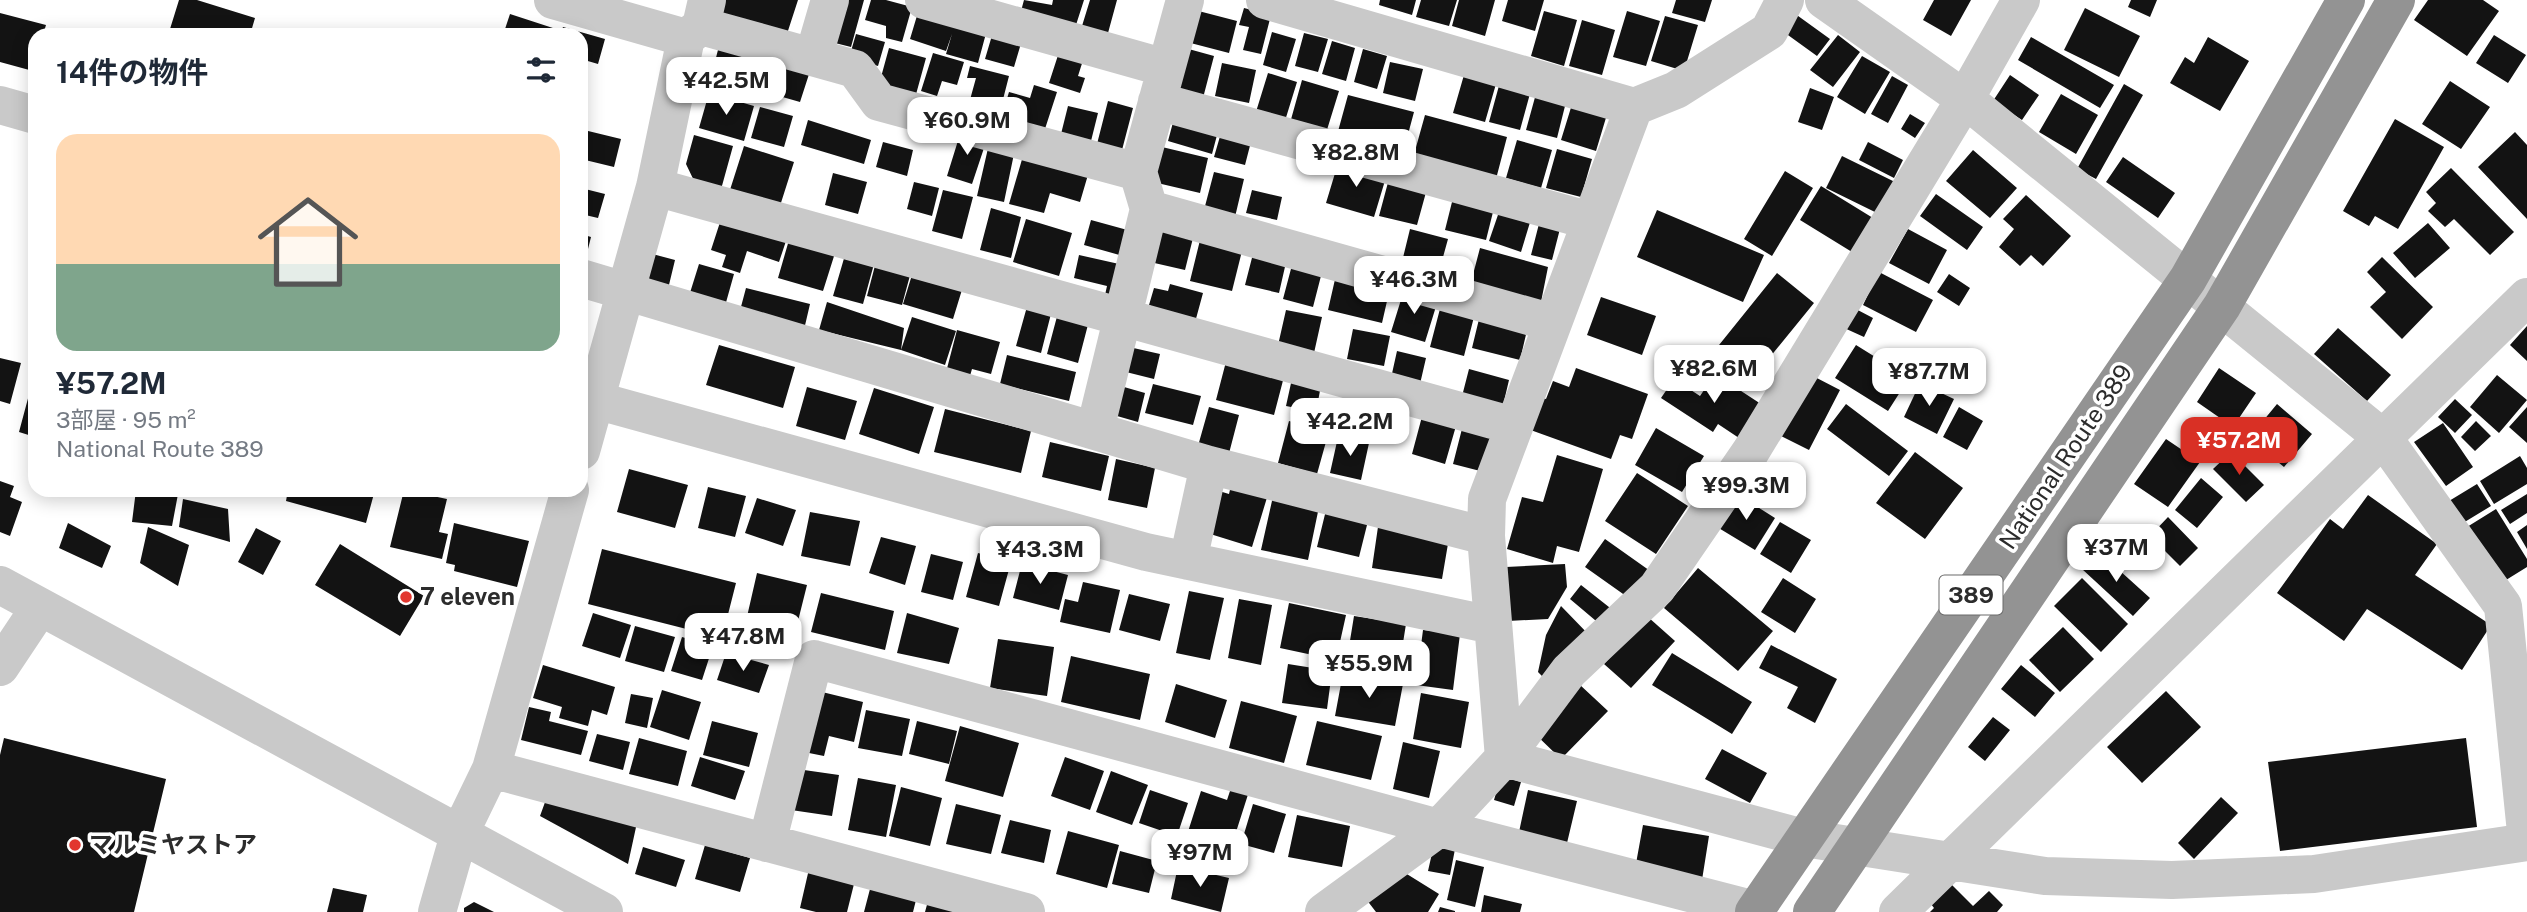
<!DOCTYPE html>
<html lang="ja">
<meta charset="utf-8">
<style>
body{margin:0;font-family:"Public Sans","Noto Sans JP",sans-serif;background:#f2f2f3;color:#1f2937;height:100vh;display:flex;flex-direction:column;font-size:26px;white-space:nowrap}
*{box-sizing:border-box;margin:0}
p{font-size:23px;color:#747a83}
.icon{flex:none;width:38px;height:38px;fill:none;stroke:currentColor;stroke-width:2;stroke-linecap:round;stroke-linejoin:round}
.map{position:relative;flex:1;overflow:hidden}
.drawer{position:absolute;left:28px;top:28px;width:560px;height:469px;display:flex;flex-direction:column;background:#fff;border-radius:21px;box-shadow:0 4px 18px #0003}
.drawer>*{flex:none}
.price{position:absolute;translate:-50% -60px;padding:0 16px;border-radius:14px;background:#fff;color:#222;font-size:23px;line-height:46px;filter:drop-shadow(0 2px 4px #0008)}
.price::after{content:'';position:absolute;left:50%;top:42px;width:21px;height:16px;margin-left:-10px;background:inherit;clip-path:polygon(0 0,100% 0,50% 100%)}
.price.on{background:#d93025;color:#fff}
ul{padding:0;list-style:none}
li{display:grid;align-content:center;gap:14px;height:371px;padding:0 28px}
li+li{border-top:2px solid #e0e1e3}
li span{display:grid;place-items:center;height:217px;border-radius:21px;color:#555}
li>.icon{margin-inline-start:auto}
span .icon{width:126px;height:126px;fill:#fffc;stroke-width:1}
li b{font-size:30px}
h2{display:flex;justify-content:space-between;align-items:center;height:84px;padding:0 28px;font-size:30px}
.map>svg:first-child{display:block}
</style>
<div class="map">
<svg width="2527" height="912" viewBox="0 0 2527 912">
<rect width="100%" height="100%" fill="#fff"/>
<path fill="#131313" d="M179,0H197L255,18L250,35H191L170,29Z
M717,0H798L785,40L712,17Z
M838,0H864L851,47L827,41Z
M871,0H886L912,7L902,42L886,38V26L865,20Z
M1024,0L1052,5L1053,0H1084L1075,28L1021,11Z
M1090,0H1117L1108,33L1082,26Z
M1380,0H1416L1412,15L1379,5Z
M1421,0H1457L1449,26L1416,17Z
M1459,0H1495L1485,36L1452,26Z
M1508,0H1544L1535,31L1502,21Z
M1676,0H1712L1705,22L1672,13Z
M1934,0H1971L1951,36L1923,20Z
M2131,0H2157L2150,17L2128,7Z
M2428,0H2483L2499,11L2467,56L2414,20Z
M1187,8L1237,21L1229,53L1179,40Z
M1244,8L1271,15L1261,54L1243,50L1249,27L1239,25Z
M2085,8L2140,36L2119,77L2064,50Z
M919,9L988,26L978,63L946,54L952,34L946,51L910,39Z
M1544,11L1577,20L1564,66L1531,56Z
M1627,11L1660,21L1646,66L1613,57Z
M0,13L46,25L43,35H35L33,71L0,62Z
M1794,13L1830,39L1817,56L1781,30Z
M510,14L556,29L554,35H503Z
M1665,16L1698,25L1684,71L1651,61Z
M1582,20L1615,30L1602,75L1569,66Z
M563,27L605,39L598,64L581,59V35H560Z
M993,32L1022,40L1014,67L985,59Z
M1272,32L1296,39L1286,72L1263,65Z
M1304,33L1328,39L1318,72L1295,66Z
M856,34L885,42L878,66L849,58Z
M1838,35L1860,52L1833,87L1810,70Z
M2494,35L2526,55L2508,83L2476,63Z
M2031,37L2114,85L2100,108L2018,60Z
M2208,37L2249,61L2220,111L2170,83L2185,57L2194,63Z
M1332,41L1355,48L1346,81L1322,74Z
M719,46L745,53L736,84L711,77Z
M1061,46L1085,54L1078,76L1085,78L1080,93L1049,83Z
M755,47L778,55L764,96L741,88Z
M889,48L926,58L915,98L878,88Z
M1185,48L1214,56L1203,98L1174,90Z
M1363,49L1387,56L1377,89L1354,82Z
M933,53L964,62L957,85L942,81L937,96L921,91Z
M1862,56L1890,72L1865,114L1837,97Z
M783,59L811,68L800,102L772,94Z
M1390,62L1423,69L1415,101L1383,93Z
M1222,63L1256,70L1249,103L1215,96Z
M970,66L1009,76L999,115L968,107L976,78H967Z
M1466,68L1498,77L1485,122L1453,113Z
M1268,73L1297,82L1284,124L1255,115Z
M2010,75L2039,95L2022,120L1993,101Z
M1892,76L1908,85L1888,123L1871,114Z
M1302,80L1339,91L1326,133L1290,123Z
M2450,81L2490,107L2461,149L2422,124Z
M1500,82L1531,90L1520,130L1489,122Z
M2124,84L2143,95L2096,179L2077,169Z
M1034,85L1057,92L1043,135L1000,122L1009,92L1030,98Z
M1810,88L1834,97L1822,130L1798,122Z
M1537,90L1567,98L1557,138L1526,130Z
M709,93L754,106L744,141L699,128Z
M2061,94L2098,115L2076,154L2039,132Z
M1348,95L1414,112L1403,153L1337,135Z
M1108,101L1133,108L1122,150L1097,144Z
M1573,101L1608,111L1596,151L1561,140Z
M1068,106L1098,113L1091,141L1061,134Z
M760,107L793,116L784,147L751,138Z
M1910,114L1925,123L1915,138L1901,129Z
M1175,115L1220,124L1212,154L1168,141Z
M1425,115L1507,137L1496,179L1413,158Z
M2395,119L2444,147L2398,229L2375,216L2369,226L2343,211Z
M808,120L871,140L864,164L801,145Z
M1223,126L1253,134L1245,165L1214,157Z
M584,130L621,139L614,167L581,159Z
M961,131L987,139L972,184L947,176Z
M2515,132L2527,145V219L2478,167Z
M694,135L733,146L720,193L697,187L686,164Z
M1517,140L1552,150L1541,188L1506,178Z
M883,142L913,150L907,176L876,167Z
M1868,142L1903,160L1894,178L1859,160Z
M989,144L1015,149L1004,202L977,196Z
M744,146L794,162L779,209L729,193Z
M1162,147L1208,158L1200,193L1153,182Z
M1025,149L1090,168L1080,202L1050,193L1044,213L1009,204Z
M1557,149L1592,159L1581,197L1546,188Z
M1973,150L2017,188L1990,218L1946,181Z
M1842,156L1895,182L1879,214L1826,188Z
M2123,157L2175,193L2158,218L2106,182Z
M1339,160L1387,174L1374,217L1326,203Z
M2451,168L2514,232L2490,255L2454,219L2445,227L2428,211L2436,203L2426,192Z
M1785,171L1813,188L1772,256L1744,239Z
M1214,172L1244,179L1235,217L1204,210Z
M833,173L867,182L858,214L825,205Z
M1390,175L1428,185L1417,225L1379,216Z
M914,182L939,188L932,216L907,209Z
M1821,186L1873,218L1852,252L1800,220Z
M581,188L605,194L598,218L581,214Z
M943,190L973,197L962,239L932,231Z
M1252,190L1282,197L1277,220L1246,213Z
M1936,194L1983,227L1967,250L1920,216Z
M2026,195L2071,236L2043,266L2031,255L2020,266L1999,247L2014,229L2003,219Z
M1453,198L1494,208L1486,240L1445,230Z
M991,208L1021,217L1011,258L980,250Z
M1500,209L1531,219L1521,252L1489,241Z
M1657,210L1764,255L1743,302L1637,257Z
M723,213L788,235L779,262L747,251L740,273L722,267L726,255L711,250Z
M1541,216L1562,221L1552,260L1531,255Z
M1026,219L1072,233L1059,276L1013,262Z
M1091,220L1131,231L1123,256L1084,245Z
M1160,221L1195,230L1185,270L1150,262Z
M2428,223L2450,248L2415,278L2393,253Z
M1410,229L1448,239L1437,279L1400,270Z
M1908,229L1947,250L1929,284L1889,263Z
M581,234L591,237L586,257L581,256Z
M1201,236L1242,251L1232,291L1190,281Z
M789,240L835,253L823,291L778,278Z
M1480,248L1548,267L1540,307L1470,286Z
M1254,250L1287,258L1279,293L1245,285Z
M645,252L675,260L668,289L637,281Z
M845,255L874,264L863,304L833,296Z
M1079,255L1128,266L1120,298L1105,295L1107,286L1074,278Z
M2382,257L2433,307L2402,339L2370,307L2386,292L2367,272Z
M877,258L912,268L902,305L867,296Z
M699,264L734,274L725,306L689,296Z
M915,265L965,280L953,319L903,304Z
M1292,265L1322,272L1313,307L1283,299Z
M1879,272L1933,300L1916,332L1863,305Z
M1777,273L1814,303L1752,379L1715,350Z
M1949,274L1970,288L1959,306L1937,292Z
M1336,275L1390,288L1382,323L1328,310Z
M1170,284L1203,293L1194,326L1149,305L1154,288L1168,291Z
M746,288L810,304L803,334L738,318Z
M1404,290L1438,300L1425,342L1391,332Z
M1601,297L1656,316L1642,355L1587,335Z
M827,302L904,328L901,350L912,317L956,331L945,365L901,350L819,330Z
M1028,303L1052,310L1041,353L1016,346Z
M1441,305L1475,313L1464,356L1430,347Z
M1852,307L1873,318L1864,337L1842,327Z
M1059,309L1090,317L1078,363L1047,354Z
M1286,310L1322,317L1312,362L1276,354Z
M1480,315L1528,326L1520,360L1472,348Z
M2527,326V361L2510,345Z
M2338,328L2391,375L2367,401L2314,354Z
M1353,329L1390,336L1384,366L1347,359Z
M957,330L1000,342L991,374L972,369L967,386L944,380Z
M719,345L795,367L783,408L706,385Z
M1856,345L1909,378L1888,411L1835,378Z
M1129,347L1160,354L1154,379L1122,371Z
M1397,351L1426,358L1420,384L1391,378Z
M1228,354L1286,369L1274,415L1216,400Z
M1007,355L1076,372L1069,401L1000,384Z
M0,358L21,363L10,404L0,401Z
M1576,368L1648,394L1632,439L1620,435L1611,459L1525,428L1537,396L1546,399L1553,381L1569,387Z
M2219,368L2256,393L2233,427L2197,402Z
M1469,369L1509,380L1501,414L1460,404Z
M1293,374L1322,380L1316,412L1286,406Z
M1715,374L1761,404L1739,438L1718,424L1713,432L1661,398L1674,379L1700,396Z
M1811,375L1840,390L1809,450L1779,435Z
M2497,375L2527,400L2499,433L2470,407Z
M34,376H35V437L19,432Z
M1920,383L1954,399L1937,434L1904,417Z
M1153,384L1201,396L1193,425L1145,413Z
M1117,385L1145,393L1138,422L1110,414Z
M807,387L857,401L845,440L796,426Z
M874,388L934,407L919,454L859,434Z
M1355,391L1391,398L1384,432L1348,425Z
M2455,399L2472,415L2455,433L2438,417Z
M1846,404L1908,451L1889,476L1827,429Z
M2277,404L2312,434L2284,467L2249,438Z
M1209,407L1239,415L1227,461L1196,453Z
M1959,407L1983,421L1967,450L1943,437Z
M2527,407V443L2509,427Z
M945,409L1031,431L1021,473L934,452Z
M1424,409L1458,419L1445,464L1412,454Z
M1289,421L1329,431L1317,474L1278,463Z
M1464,421L1499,430L1488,473L1453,464Z
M2476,421L2491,436L2475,451L2461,437Z
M2443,423L2473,467L2446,486L2414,442Z
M1656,428L1704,456L1682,492L1635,465Z
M1338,437L1369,443L1361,480L1330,473Z
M2166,439L2200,462L2168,507L2134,484Z
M1050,442L1109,456L1101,491L1042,477Z
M1915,452L1963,488L1925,539L1876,503Z
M2231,452L2264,485L2246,502L2213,469Z
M1557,455L1603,469L1579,552L1557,546L1553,563L1507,549L1522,497L1543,502Z
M2520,456L2527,468V484L2494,504L2480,481Z
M1116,459L1155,468L1147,508L1108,500Z
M629,469L688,485L675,528L617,512Z
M1637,473L1688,506L1656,554L1605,521Z
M2201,478L2223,497L2197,528L2175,510Z
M0,481L14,486L10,497L22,502L10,536L0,532Z
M1232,481L1269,491L1252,547L1207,533L1219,491L1229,494Z
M2477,484L2491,506L2463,523L2449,501Z
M708,487L746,496L735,537L698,528Z
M136,490L178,494L172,526L132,522Z
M288,490H375L366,523L286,501Z
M404,490L447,499L439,532L448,534L442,559L390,547Z
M1274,492L1320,502L1308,560L1261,550Z
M1737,494L1775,518L1755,550L1717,527Z
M2527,494V513L2510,524L2501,510Z
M2368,495L2437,544L2415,575L2491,625L2462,670L2367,609L2344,641L2277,593L2330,519L2343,529Z
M757,498L796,510L783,546L745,533Z
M183,499L228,509L230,542L179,527Z
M1327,506L1369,517L1359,557L1317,547Z
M2496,509L2527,559V567L2506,580L2467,527Z
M810,512L860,521L850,566L801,556Z
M2168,517L2198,548L2180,566L2150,536Z
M1379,520L1450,532L1442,579L1372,568Z
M1780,522L1811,540L1791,573L1760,554Z
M68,523L111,546L102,568L59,548Z
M454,523L529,541L517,587L454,571L455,565L446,563Z
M2527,525V549L2517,532Z
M148,527L189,545L178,586L140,563Z
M256,528L281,541L263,575L238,562Z
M881,537L916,546L905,585L869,573Z
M1605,539L1653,573L1633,601L1585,567Z
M340,544L424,596L400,636L315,585Z
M602,549L736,583L722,638L588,604Z
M2098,551L2150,598L2133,616L2082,569Z
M978,553L1011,562L999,606L966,597Z
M931,554L963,562L953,600L921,592Z
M1022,563L1068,575L1059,610L1013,598Z
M1565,564L1567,587L1548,619L1508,621L1506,567Z
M1698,568L1773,631L1738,671L1664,608Z
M757,573L807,585L795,633L746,621Z
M1783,578L1816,599L1795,633L1761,612Z
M2082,578L2128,624L2101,652L2054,606Z
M1083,582L1120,590L1110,633L1060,622L1065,599L1078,602Z
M1581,585L1614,611L1602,626L1570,599Z
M1189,591L1224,598L1210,660L1176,653Z
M821,593L894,611L885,650L811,632Z
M1129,594L1170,604L1160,641L1119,630Z
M1239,599L1272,605L1261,665L1228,658Z
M1289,603L1346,615L1336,660L1280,648Z
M1561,606L1592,638L1547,681L1538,672L1546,635Z
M593,613L631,625L620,658L582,646Z
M907,613L959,628L949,664L897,653Z
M1354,616L1406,624L1399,668L1347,659Z
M1648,617L1675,641L1631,688L1604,664Z
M635,626L675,637L664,672L625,661Z
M2063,627L2094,659L2060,692L2029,660Z
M1423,630L1460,634L1453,690L1416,685Z
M682,637L713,646L702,680L671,671Z
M998,639L1054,647L1047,696L990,688Z
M1771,645L1837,679L1815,723L1787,708L1798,687L1759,668Z
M726,653L769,665L759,693L717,680Z
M1672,653L1752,702L1732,734L1652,685Z
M1071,656L1150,674L1140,720L1061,702Z
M1288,664L1332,671L1327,709L1282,703Z
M543,665L615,687L607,715L592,710L588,726L559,718L562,707L533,698Z
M2021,665L2055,693L2035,717L2001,689Z
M1343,673L1403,684L1395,726L1335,716Z
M1176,684L1227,700L1215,738L1165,722Z
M1579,684L1608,711L1561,759L1532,731Z
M662,690L701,702L689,740L650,727Z
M818,691L863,702L854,742L829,736L824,756L804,752Z
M2166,691L2201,727L2142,783L2107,747Z
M1421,693L1469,702L1461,748L1413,739Z
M631,694L653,698L647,728L625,723Z
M1241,701L1297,716L1284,763L1229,748Z
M529,707L551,712L549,721L588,731L581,755L521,740Z
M866,710L910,719L902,756L858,748Z
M1993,717L2010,730L1985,761L1968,747Z
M712,721L758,733L749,767L703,755Z
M917,721L957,731L949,764L909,754Z
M1317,721L1382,736L1371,780L1306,765Z
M960,726L1019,743L1003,797L945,781Z
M597,734L630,742L623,770L589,761Z
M4,738L166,779L134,912H0V755Z
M639,738L687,751L678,786L629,774Z
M2466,738L2477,827L2280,851L2268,762Z
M1403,742L1440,751L1429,798L1393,789Z
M1722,749L1767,773L1750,803L1705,779Z
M700,757L745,771L735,800L691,786Z
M1065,757L1104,771L1090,810L1051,796Z
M797,769L839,775L832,816L791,810Z
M1111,771L1148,785L1132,825L1096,812Z
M1235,776L1252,782L1229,854L1185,841L1201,791L1227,800Z
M1501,776L1521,782L1514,806L1494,800Z
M858,778L896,785L886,837L848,830Z
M901,787L942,798L930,846L889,836Z
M1150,790L1188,803L1177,836L1139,823Z
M1528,790L1577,801L1567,843L1519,832Z
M548,794L638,818L628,864L540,816Z
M2221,797L2238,813L2194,859L2178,843Z
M956,804L1001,815L991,854L946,844Z
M1253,804L1286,814L1274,853L1241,844Z
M1297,815L1350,826L1342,867L1288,857Z
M1010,820L1051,830L1044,863L1001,853Z
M1643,825L1709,836L1702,880L1635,869Z
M1068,831L1119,845L1107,888L1056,874Z
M1435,840L1456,844L1450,875L1428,871Z
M705,845L750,858L740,892L695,879Z
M643,847L685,860L676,887L635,874Z
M1120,851L1157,861L1149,893L1112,884Z
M1456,860L1484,867L1475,907L1447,900Z
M1178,866L1229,878L1221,912L1171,899Z
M809,869L855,880L847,912H816L800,908Z
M1402,871L1439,894L1428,912H1376L1366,899Z
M1951,884L1973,906L1989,891L2003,905L1997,912H1930L1934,908L1931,904Z
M333,888L367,895L363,912H327Z
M870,889L916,900L913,912H864Z
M1484,895L1522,904L1520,912H1481Z
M928,901L961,912H925Z
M474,902L494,912H464V908Z
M1440,907L1455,911V912H1438Z"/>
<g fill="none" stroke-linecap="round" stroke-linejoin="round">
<path stroke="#c9c9c9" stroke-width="38" d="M553,0L686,38
M924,0L1166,68
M1265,0L1634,107L1676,90L1769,31L1785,0
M1824,0L1965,99L2384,439L2503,606L2527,842
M701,26L855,69L879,102L1138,172
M814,55L830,0
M1157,101L1591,221
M0,105L35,115
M655,187L1514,426
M1149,209L1553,323
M581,278L1209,465L1486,536
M595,400L1146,552L1492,625
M1095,430L1149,209L1138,172L1185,0
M581,451L655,187L686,38L701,26L707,0
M1188,561L1209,465
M0,585L604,912
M0,667L40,607
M1504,758L1804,838L2045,876L2172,880L2314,874L2527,842
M1504,758L1486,536L1487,499L1634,107
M491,769L1026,912
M767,843L814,659L1439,828L1755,910
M437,912L459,835L491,769L570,490
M1324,912L1439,828L1504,758L1569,671L1657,588L1751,451L1965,99L2021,0
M1898,912L2527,297"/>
<path stroke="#939393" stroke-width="38" d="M1754,912L2188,279L2346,0
M1812,912L2222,306L2396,0"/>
</g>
<g fill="#e2372f" stroke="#fff" stroke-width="2.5">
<circle cx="406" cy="597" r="7"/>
<circle cx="75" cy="845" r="7"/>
</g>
<g text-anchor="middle" stroke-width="7" stroke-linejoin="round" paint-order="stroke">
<rect fill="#fff" stroke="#6b6b6b" stroke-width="2" x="1939.5" y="575.5" width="63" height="39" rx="5"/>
<g font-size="23" font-weight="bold" fill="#2c2c2c">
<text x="1971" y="603">389</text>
</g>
<g font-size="24" fill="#2c2c2c" stroke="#fff">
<text transform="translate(2066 457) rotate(-56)" y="8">National Route 389</text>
</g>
<g font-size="24" font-weight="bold" fill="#2c2c2c" stroke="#fff" text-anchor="start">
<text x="420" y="605">7 eleven</text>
<text x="89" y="853">マルミヤストア</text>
</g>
</g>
</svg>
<b class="price" style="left:726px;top:117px">¥42.5M</b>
<b class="price" style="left:967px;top:157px">¥60.9M</b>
<b class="price" style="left:1356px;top:189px">¥82.8M</b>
<b class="price" style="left:1414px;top:316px">¥46.3M</b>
<b class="price" style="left:1714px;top:405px">¥82.6M</b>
<b class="price" style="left:1929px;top:408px">¥87.7M</b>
<b class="price" style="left:1350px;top:458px">¥42.2M</b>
<b class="price on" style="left:2239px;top:477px">¥57.2M</b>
<b class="price" style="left:1746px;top:522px">¥99.3M</b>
<b class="price" style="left:2116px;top:584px">¥37M</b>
<b class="price" style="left:1040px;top:586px">¥43.3M</b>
<b class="price" style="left:743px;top:673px">¥47.8M</b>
<b class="price" style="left:1369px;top:700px">¥55.9M</b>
<b class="price" style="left:1200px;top:889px">¥97M</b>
<section class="drawer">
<h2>14件の物件<svg class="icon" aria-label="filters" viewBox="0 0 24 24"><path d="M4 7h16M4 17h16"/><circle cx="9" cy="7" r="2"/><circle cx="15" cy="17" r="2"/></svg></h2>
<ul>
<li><span style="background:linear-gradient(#ffd9b3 60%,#7fa58c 0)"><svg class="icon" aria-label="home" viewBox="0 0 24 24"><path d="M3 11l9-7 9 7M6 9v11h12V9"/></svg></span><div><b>¥57.2M</b><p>3部屋 · 95 m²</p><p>National Route 389</p></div></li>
</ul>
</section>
</div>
